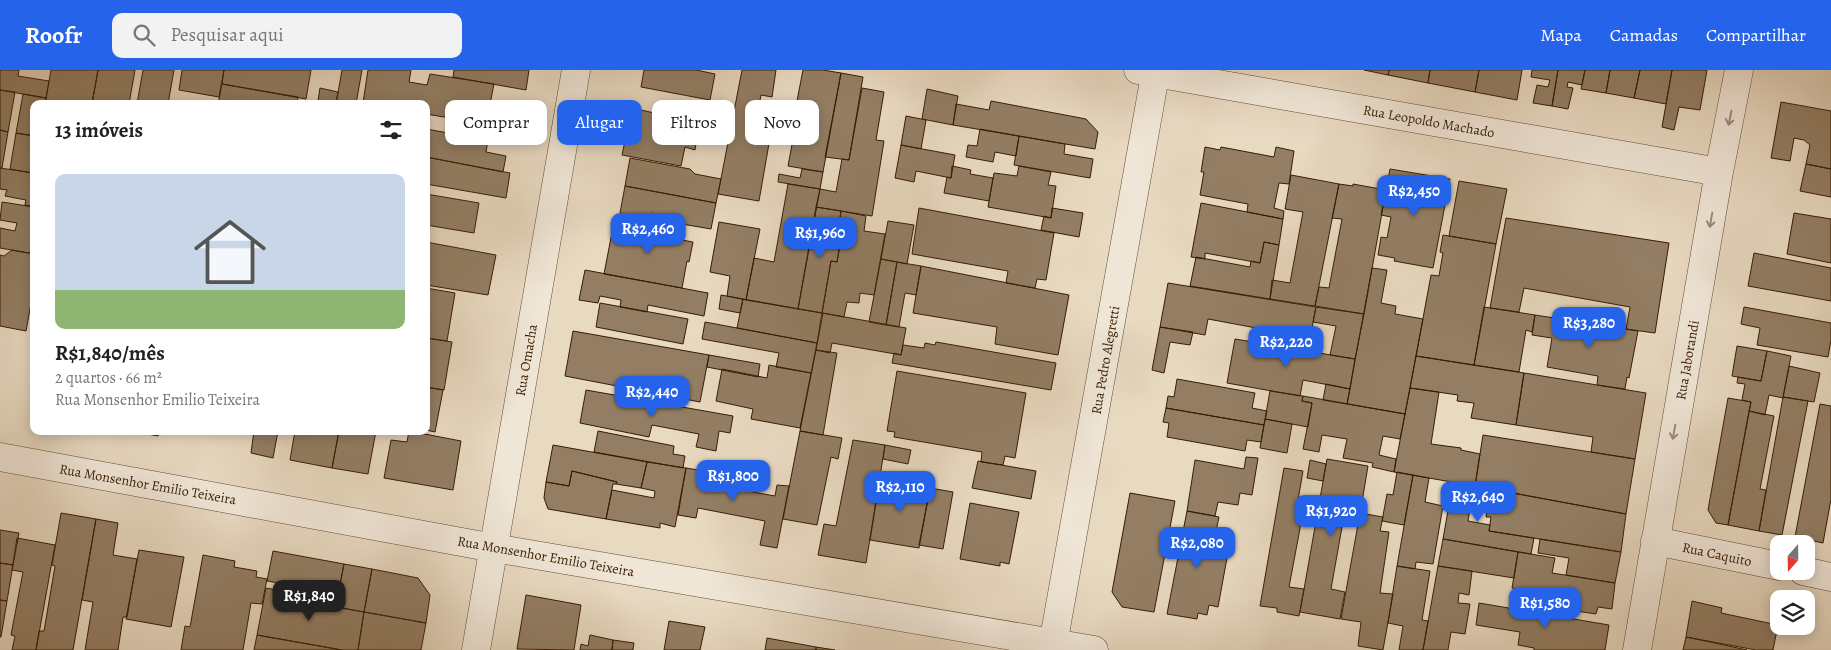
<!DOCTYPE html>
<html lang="pt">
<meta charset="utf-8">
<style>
body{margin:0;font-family:Alegreya,serif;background:#f2f2f2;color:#222;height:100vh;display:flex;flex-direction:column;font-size:19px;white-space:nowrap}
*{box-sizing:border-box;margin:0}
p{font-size:16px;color:#767676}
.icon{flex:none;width:28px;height:28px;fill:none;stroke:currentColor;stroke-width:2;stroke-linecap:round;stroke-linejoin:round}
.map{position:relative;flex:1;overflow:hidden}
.details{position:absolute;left:30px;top:30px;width:400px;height:335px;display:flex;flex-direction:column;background:#fff;border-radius:10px;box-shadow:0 2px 12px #0003}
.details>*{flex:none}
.guide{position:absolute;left:445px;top:30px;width:475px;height:45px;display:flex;gap:10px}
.needle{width:32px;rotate:200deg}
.tools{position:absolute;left:1770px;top:465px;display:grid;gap:10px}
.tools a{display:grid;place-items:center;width:45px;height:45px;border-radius:10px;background:#fff;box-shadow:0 2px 12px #0003;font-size:25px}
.price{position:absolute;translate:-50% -42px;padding:0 11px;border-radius:10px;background:#2563eb;color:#fff;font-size:16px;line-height:32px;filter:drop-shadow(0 1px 2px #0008)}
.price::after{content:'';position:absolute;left:50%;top:30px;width:15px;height:11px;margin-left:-8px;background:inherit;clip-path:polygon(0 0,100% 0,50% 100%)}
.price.selected{background:#222;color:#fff}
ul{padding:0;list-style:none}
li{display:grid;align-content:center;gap:10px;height:265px;padding:0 25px}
li span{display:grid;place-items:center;height:155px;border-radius:10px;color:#555}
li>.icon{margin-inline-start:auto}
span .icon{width:90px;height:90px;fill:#fffc;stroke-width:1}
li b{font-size:21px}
h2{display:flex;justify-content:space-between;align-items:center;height:60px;padding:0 25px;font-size:21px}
.tag{padding:0 18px;border-radius:10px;background:#fff;box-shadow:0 2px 12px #0003;font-size:18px;line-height:45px}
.tag.selected{background:#2563eb;color:#fff}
header{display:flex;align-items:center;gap:30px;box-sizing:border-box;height:70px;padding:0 25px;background:#2563eb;color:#fff}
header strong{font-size:24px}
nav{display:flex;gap:28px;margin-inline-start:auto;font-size:18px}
.search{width:350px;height:45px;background:#f2f2f2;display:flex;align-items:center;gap:12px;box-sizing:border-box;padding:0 18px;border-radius:10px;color:#767676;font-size:19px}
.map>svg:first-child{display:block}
</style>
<header>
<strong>Roofr</strong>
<div class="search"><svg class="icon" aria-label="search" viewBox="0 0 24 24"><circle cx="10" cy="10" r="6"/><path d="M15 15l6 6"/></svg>Pesquisar aqui</div>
<nav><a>Mapa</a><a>Camadas</a><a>Compartilhar</a></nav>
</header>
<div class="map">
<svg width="1831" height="580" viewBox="0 0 1831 580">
<rect width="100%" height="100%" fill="#e8d9c1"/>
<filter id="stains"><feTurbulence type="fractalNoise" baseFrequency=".004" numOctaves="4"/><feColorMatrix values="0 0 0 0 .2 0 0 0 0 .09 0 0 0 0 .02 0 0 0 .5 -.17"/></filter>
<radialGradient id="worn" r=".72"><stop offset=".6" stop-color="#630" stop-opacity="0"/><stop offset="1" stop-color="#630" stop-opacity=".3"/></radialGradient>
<path fill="#937e64" stroke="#371c00" d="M0,0H19L18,6L49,11L46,28L0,20Z
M51,0H98L92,34H45Z
M98,0H135L129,34H92Z
M143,0H174L168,34H137Z
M182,0H224L219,27L179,20Z
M224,0H311L306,29L222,14Z
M342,0H362L356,34H336Z
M368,0H411L409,12L427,15L430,4L494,14L486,54L426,44V34L363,33Z
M454,0H529L526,20L453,7Z
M644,0H696L715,4L710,30L641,17Z
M742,0H776L772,27L761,25L759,36L775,39L759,131L718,124Z
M803,0H823L841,3L823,102L788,96L800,32L797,31Z
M1364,0H1389L1388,5Z
M1389,0H1430L1428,13L1388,5Z
M1430,0H1479L1475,22L1428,13Z
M1479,0H1522L1517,30L1475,22Z
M1532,0H1558L1552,36L1533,33L1537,15L1548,17L1550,10L1531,7Z
M1558,0H1585L1582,15L1568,12L1567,17L1573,18L1568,39L1552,36Z
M1585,0H1610L1606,23L1581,19Z
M1610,0H1640L1634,28L1606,23Z
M1640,0H1672L1666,34L1634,28Z
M1672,0H1707L1700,40L1679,37L1674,60L1662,57Z
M841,3L863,7L849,90L825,87Z
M222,14L298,27L297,34H218Z
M320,18L338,22L336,34L318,31Z
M862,18L884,22L876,70L884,71L872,146L816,137L820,119L836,122L842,89L849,90Z
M927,19L958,26L953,55L922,49Z
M0,20L15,22L8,62L0,60Z
M23,24L46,28L45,34H34V66L16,63Z
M991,31L1086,49L1098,62L1095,79L953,55L956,34L989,40Z
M1781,32L1831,41V99L1806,94L1810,75L1804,70L1794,68L1790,91L1771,88Z
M632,38L690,51L692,38L733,47L729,68L698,61L695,80L685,77L681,96L622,85Z
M906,46L926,50L921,79L901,75Z
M426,59L488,70L486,82L506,86L503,102L426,87Z
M980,59L1019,66L1016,86L995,82L993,92L966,87L968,75L977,76Z
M0,60L8,62L2,98H0Z
M16,63L34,66L32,103L10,99Z
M1019,66L1065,74L1064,84L1093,89L1090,108L1014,95Z
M901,75L955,85L951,108L916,101L914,112L895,108Z
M1205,77L1220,80L1221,77L1274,87L1276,77L1294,81L1289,114L1279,113L1274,138L1284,141L1283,149L1247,142L1248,134L1200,125L1204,102H1201Z
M426,87L510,103L506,128L426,114Z
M630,88L690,99L695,104L721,109L716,133L625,116Z
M1806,94L1831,99V127L1800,121Z
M952,96L971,100L970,104L993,108L989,131L944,123L947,107L951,108Z
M1019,96L1051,102L1048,115L1056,116L1051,148L988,137L994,103L1017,106Z
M0,98L34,103V137L25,135L26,130L5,126L7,120L0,119Z
M802,99L823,102L820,119L778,112L779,104L800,108Z
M1390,99L1450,109L1433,198L1394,191L1395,188L1378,185L1381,167L1387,168L1391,147L1381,145Z
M1291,105L1339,114L1315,236L1270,229L1272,210L1290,213L1303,142L1285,139Z
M1459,111L1507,119L1496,174L1449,166Z
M788,114L820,119L798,239L746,230L754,188L774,192Z
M1339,114L1353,116V114L1386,120L1364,244L1315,236L1319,217L1329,218L1342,149L1332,148Z
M625,116L716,133L711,159L676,153L677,148L652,143L651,149L620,143Z
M426,124L479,133L474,163L426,155Z
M2,132L34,137V184L0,178V158L15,161L17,153L0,150Z
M1201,133L1283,149L1279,175L1264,172L1260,193L1205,183V189L1191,187Z
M816,137L841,141L838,162L842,163L837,192L831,191L822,243L798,239Z
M919,138L1054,163L1046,210L1037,209L1035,218L1006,213L1008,201L912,184Z
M1052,138L1083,143L1079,167L1041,160L1044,146L1051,148Z
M841,141L866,146L864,161L885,164L874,225L860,223L859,233L847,232L844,247L822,243L831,191L837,192L842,163L838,162Z
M1794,143L1831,149V193L1787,184Z
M1506,148L1669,173L1655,263L1626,259L1630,237L1524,218L1519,242L1490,238Z
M888,151L914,155L907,194L881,189Z
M614,152L677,164L676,169L693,172L689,192L687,191L682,218L604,204Z
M719,152L760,159L746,230L727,226L730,206L710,202Z
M1443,165L1496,174L1474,295L1416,286L1431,205L1439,206L1443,183L1440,182Z
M426,172L496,185L488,225L426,215Z
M1264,172L1279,175L1270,229L1190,216L1196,187L1250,197L1251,191L1260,193Z
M12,180L34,184V217L26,261L0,256V185L4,186Z
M1754,183L1831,198V231L1748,216Z
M881,189L897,192L886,255L869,252Z
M897,192L921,196L916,225L905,223L899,257L886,255Z
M921,196L1069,225L1058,285L995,274L997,257L913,243Z
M1372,198L1387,200L1381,233L1396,236L1395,244L1423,249L1405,344L1347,334Z
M585,200L708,223L704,246L648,235L647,242L620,237L621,230L600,226L598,233L579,230Z
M1168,213L1316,237L1310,268L1208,249L1205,265L1160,257Z
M426,218L455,223L447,271L426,268Z
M721,225L743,229L740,243L719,239Z
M743,229L822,243L817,273L737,258Z
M600,233L688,249L683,274L596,257Z
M1316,237L1364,244L1355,289L1330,285L1336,256L1313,252Z
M1484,237L1535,245L1532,262L1526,260L1519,302L1474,295Z
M1744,237L1831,253V270L1828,287L1757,275L1760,258L1741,254Z
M823,243L906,258L901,285L832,273L830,283L816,280Z
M1535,245L1638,261L1629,308L1627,307L1625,319L1597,315L1598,306L1547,297L1552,268L1532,265Z
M705,252L817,273L811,303L776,297L779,283L702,269Z
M1160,257L1193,262L1190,275L1170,272L1164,303L1152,300Z
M573,261L709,285L700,332L565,306Z
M426,268L452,272L444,320L426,317Z
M1235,269L1355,289L1350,319L1303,310L1300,326L1227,313Z
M936,272L1056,293L1051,320L892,293L894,283L901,285L903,275L924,278L925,273L935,275Z
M1737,276L1767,281L1761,311L1732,306Z
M816,280L837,283L823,365L800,361Z
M1767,281L1791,286L1783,328L1769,325L1765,345L1749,341L1751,332L1742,330L1745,314L1737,313L1738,307L1761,311Z
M709,285L760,294L758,307L707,297Z
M1416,286L1524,303L1516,355L1471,348L1474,333L1457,331L1458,325L1410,318Z
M769,295L811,303L800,358L751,349L753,339L716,331L722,299L767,308Z
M1789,296L1820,303L1814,332L1783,327Z
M897,301L1026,323L1015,388L1005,386L1003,395L981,392L982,382L894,367L895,362L887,361Z
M1524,303L1646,323L1635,389L1591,382L1593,367L1516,355Z
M1177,309L1255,323L1252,338L1267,341L1264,355L1166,338L1168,326L1174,327Z
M1326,314L1350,319L1347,334L1323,330Z
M426,317L443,320L435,362L426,360Z
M1410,318L1439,322L1431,374L1461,378V380L1480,384L1475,416L1394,402Z
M586,320L733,346L730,363L719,361L716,381L696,377L699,364L652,355L649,367L580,353Z
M1270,321L1303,326L1302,331L1312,333L1308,357L1265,349Z
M1303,326L1405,344L1400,369L1383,366L1379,385L1396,389L1394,402L1372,397L1373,393L1343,388L1347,369L1322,365L1319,382L1303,379L1312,333L1302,331Z
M1783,327L1808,331L1782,465L1759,461Z
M1728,328L1751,332L1728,455L1716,453L1708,440Z
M1820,334L1831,336V429L1823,473L1795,467Z
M1166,338L1264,355L1261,372L1247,370L1245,381L1167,367L1169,353L1163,352Z
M1749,341L1774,346L1760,419L1766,420L1759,461L1728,455Z
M1265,349L1292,354L1287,383L1260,378Z
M132,361H159L158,366Z
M254,361H278L273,388L251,383Z
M295,361H339L332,398L290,390Z
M339,361H376L368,404L332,398Z
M409,361L461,371L453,420L384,408L391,370L407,372Z
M598,361L674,376L673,384L685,386L683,398L594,382Z
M800,361L842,368L838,389L831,387L817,455L783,449Z
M1483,365L1635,389L1626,444L1475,416Z
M853,370L885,375L866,493L818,485L824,454L836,456Z
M553,375L647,392L641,418L616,414L617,412L572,401L569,416L546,412Z
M885,375L911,380L908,394L883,389Z
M1246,387L1258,388L1252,425L1240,423L1238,435L1218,432L1215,446L1187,441L1195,390L1244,399Z
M1327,389L1368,396L1362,432L1347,429L1331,519L1345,522L1340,549L1300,542Z
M1310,390L1326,394L1323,411L1307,408Z
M978,391L1036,401L1031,429L972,418Z
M647,392L686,398L675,457L660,453V458L606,449L612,420L654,428L655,421L641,418Z
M686,398L727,405L725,417L775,426L777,415L789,416L777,478L760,475L765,451L698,438L696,448L678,445Z
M1284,398L1303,401L1298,430L1305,432L1289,517L1304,519L1299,546L1277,542V538L1260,536Z
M572,401L617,412L616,414H613L606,449L548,439L544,428L546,412L569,416Z
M1397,402L1413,405L1404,455L1382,451L1387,424L1393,425Z
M1413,405L1429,408L1425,432L1443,436L1433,494L1416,492L1415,499L1397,496Z
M880,408L930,418L919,478L870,470Z
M1453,413L1491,419L1488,435L1471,432L1468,451L1490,455L1489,461L1534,468L1531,484L1443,469Z
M930,418L953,422L943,479L919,475Z
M1491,419L1626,444L1621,482L1489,461L1491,447H1486Z
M1130,423L1175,431L1154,542L1122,537L1112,522Z
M970,433L1019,442L1009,494L1000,492V496L960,489Z
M1187,441L1219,447L1211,485L1227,488L1218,537L1209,535L1207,545L1198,543L1197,549L1167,544Z
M61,443L96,449L73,580H36L39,561H44L55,496L52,495Z
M1360,443L1383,447L1380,461L1389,462L1380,523L1393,524L1383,580L1358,576L1361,552L1341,549Z
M96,449L118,453L113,485L137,489L127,547H123L118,580H85L93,532L82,530Z
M0,460L19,463L13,495L0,493Z
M17,468L55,475L36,580H12L15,566L11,565L23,502L12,500Z
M1443,469L1518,482L1514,508L1438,496Z
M1540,469L1621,482L1615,513L1566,505L1569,488L1538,483Z
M139,480L184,487L171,557L126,549Z
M273,481L344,494L337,530L306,524L307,518L267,511Z
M1518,482L1555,488L1552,503L1615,513L1612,539L1598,537L1596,544L1523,533L1525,520L1512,518Z
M203,485L235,491L234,497L257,501L256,507L267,509L262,534L251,533L243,580H181L185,556L190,557Z
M0,493L13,495L7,531L0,530Z
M344,494L372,499L364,542L330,536L332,529L337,530Z
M1397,496L1430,501L1422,550L1428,551L1423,580H1399L1403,556L1388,553Z
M1438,496L1472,501L1469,525L1459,523L1458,533L1470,534L1465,564L1451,562L1448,580H1423Z
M372,499L418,508L430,525L426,553L364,542Z
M266,518L304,525L303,531L364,542L358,580H342L257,565Z
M526,525L581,535L574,580L517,579Z
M0,530L7,531L1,567H0Z
M1692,531L1722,538L1721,543L1778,555L1773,580H1756L1686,567Z
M1479,533L1609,555L1605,580H1534V578L1518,575L1520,562L1476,555Z
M364,542L426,553L421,580H358Z
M669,551L705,557L700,580H664Z
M257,565L342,580H254Z
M590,565L613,570L612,580H580L581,574L588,576Z
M1686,567L1710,572L1747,580H1683Z
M767,568L816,577V580H765Z
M613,570L634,573L633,580H612Z
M816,577L835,580H816Z"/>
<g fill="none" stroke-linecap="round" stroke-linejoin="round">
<g stroke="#634b30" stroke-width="29">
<path id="minor" d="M1138,0L1719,102
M0,387L494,478L1094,580
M1655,471L1779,496
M1803,501L1831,507
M476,580L576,0
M1052,580L1156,0
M1637,580L1719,102L1739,0"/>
</g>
<use href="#minor" stroke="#f0e6d7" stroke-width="28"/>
</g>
<defs><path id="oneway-shaft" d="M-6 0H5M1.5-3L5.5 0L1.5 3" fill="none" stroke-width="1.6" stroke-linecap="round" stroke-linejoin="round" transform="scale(1.25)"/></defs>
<g stroke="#9d8b76">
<use href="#oneway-shaft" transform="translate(1730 48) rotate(101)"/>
<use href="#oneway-shaft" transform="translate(1711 150) rotate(100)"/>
<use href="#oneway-shaft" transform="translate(1674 362) rotate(100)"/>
</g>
<g text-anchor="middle" stroke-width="4" stroke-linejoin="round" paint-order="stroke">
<g font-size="14" fill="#371c00" stroke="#f0e6d7">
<text transform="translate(1429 51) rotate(10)" y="5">Rua Leopoldo Machado</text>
<text transform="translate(526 290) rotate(-80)" y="5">Rua Omacha</text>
<text transform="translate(1105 290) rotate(-80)" y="5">Rua Pedro Alegretti</text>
<text transform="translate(1687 290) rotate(-80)" y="5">Rua Jaborandi</text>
<text transform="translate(148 414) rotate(10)" y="5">Rua Monsenhor Emilio Teixeira</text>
<text transform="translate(1717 484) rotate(12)" y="5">Rua Caquito</text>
<text transform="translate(546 486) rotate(10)" y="5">Rua Monsenhor Emilio Teixeira</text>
</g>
</g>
<rect width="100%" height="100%" filter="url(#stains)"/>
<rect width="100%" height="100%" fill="url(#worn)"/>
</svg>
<div class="tools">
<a><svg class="needle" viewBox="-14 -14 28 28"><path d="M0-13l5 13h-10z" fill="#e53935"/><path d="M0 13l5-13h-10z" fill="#767676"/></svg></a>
<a><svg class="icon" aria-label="layers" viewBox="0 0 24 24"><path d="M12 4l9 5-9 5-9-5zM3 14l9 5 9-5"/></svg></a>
</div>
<b class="price" style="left:1414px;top:147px">R$2,450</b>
<b class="price" style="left:648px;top:185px">R$2,460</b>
<b class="price" style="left:820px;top:189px">R$1,960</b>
<b class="price" style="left:1589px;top:279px">R$3,280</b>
<b class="price" style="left:1286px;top:298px">R$2,220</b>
<b class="price" style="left:652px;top:348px">R$2,440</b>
<b class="price" style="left:733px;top:432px">R$1,800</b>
<b class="price" style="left:900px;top:443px">R$2,110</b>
<b class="price" style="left:1478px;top:453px">R$2,640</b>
<b class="price" style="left:1331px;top:467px">R$1,920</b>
<b class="price" style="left:1197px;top:499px">R$2,080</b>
<b class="price selected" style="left:309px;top:552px">R$1,840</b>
<b class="price" style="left:1545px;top:559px">R$1,580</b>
<div class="guide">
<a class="tag">Comprar</a>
<a class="tag selected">Alugar</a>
<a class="tag">Filtros</a>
<a class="tag">Novo</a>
</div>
<section class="details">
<h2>13 imóveis<svg class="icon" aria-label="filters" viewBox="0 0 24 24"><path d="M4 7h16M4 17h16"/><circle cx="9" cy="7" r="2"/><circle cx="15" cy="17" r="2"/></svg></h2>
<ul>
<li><span style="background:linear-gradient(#c9d6e8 75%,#8fb573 0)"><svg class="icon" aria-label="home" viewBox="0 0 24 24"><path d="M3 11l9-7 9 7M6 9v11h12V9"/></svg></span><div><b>R$1,840/mês</b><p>2 quartos · 66 m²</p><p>Rua Monsenhor Emilio Teixeira</p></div></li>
</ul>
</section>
</div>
